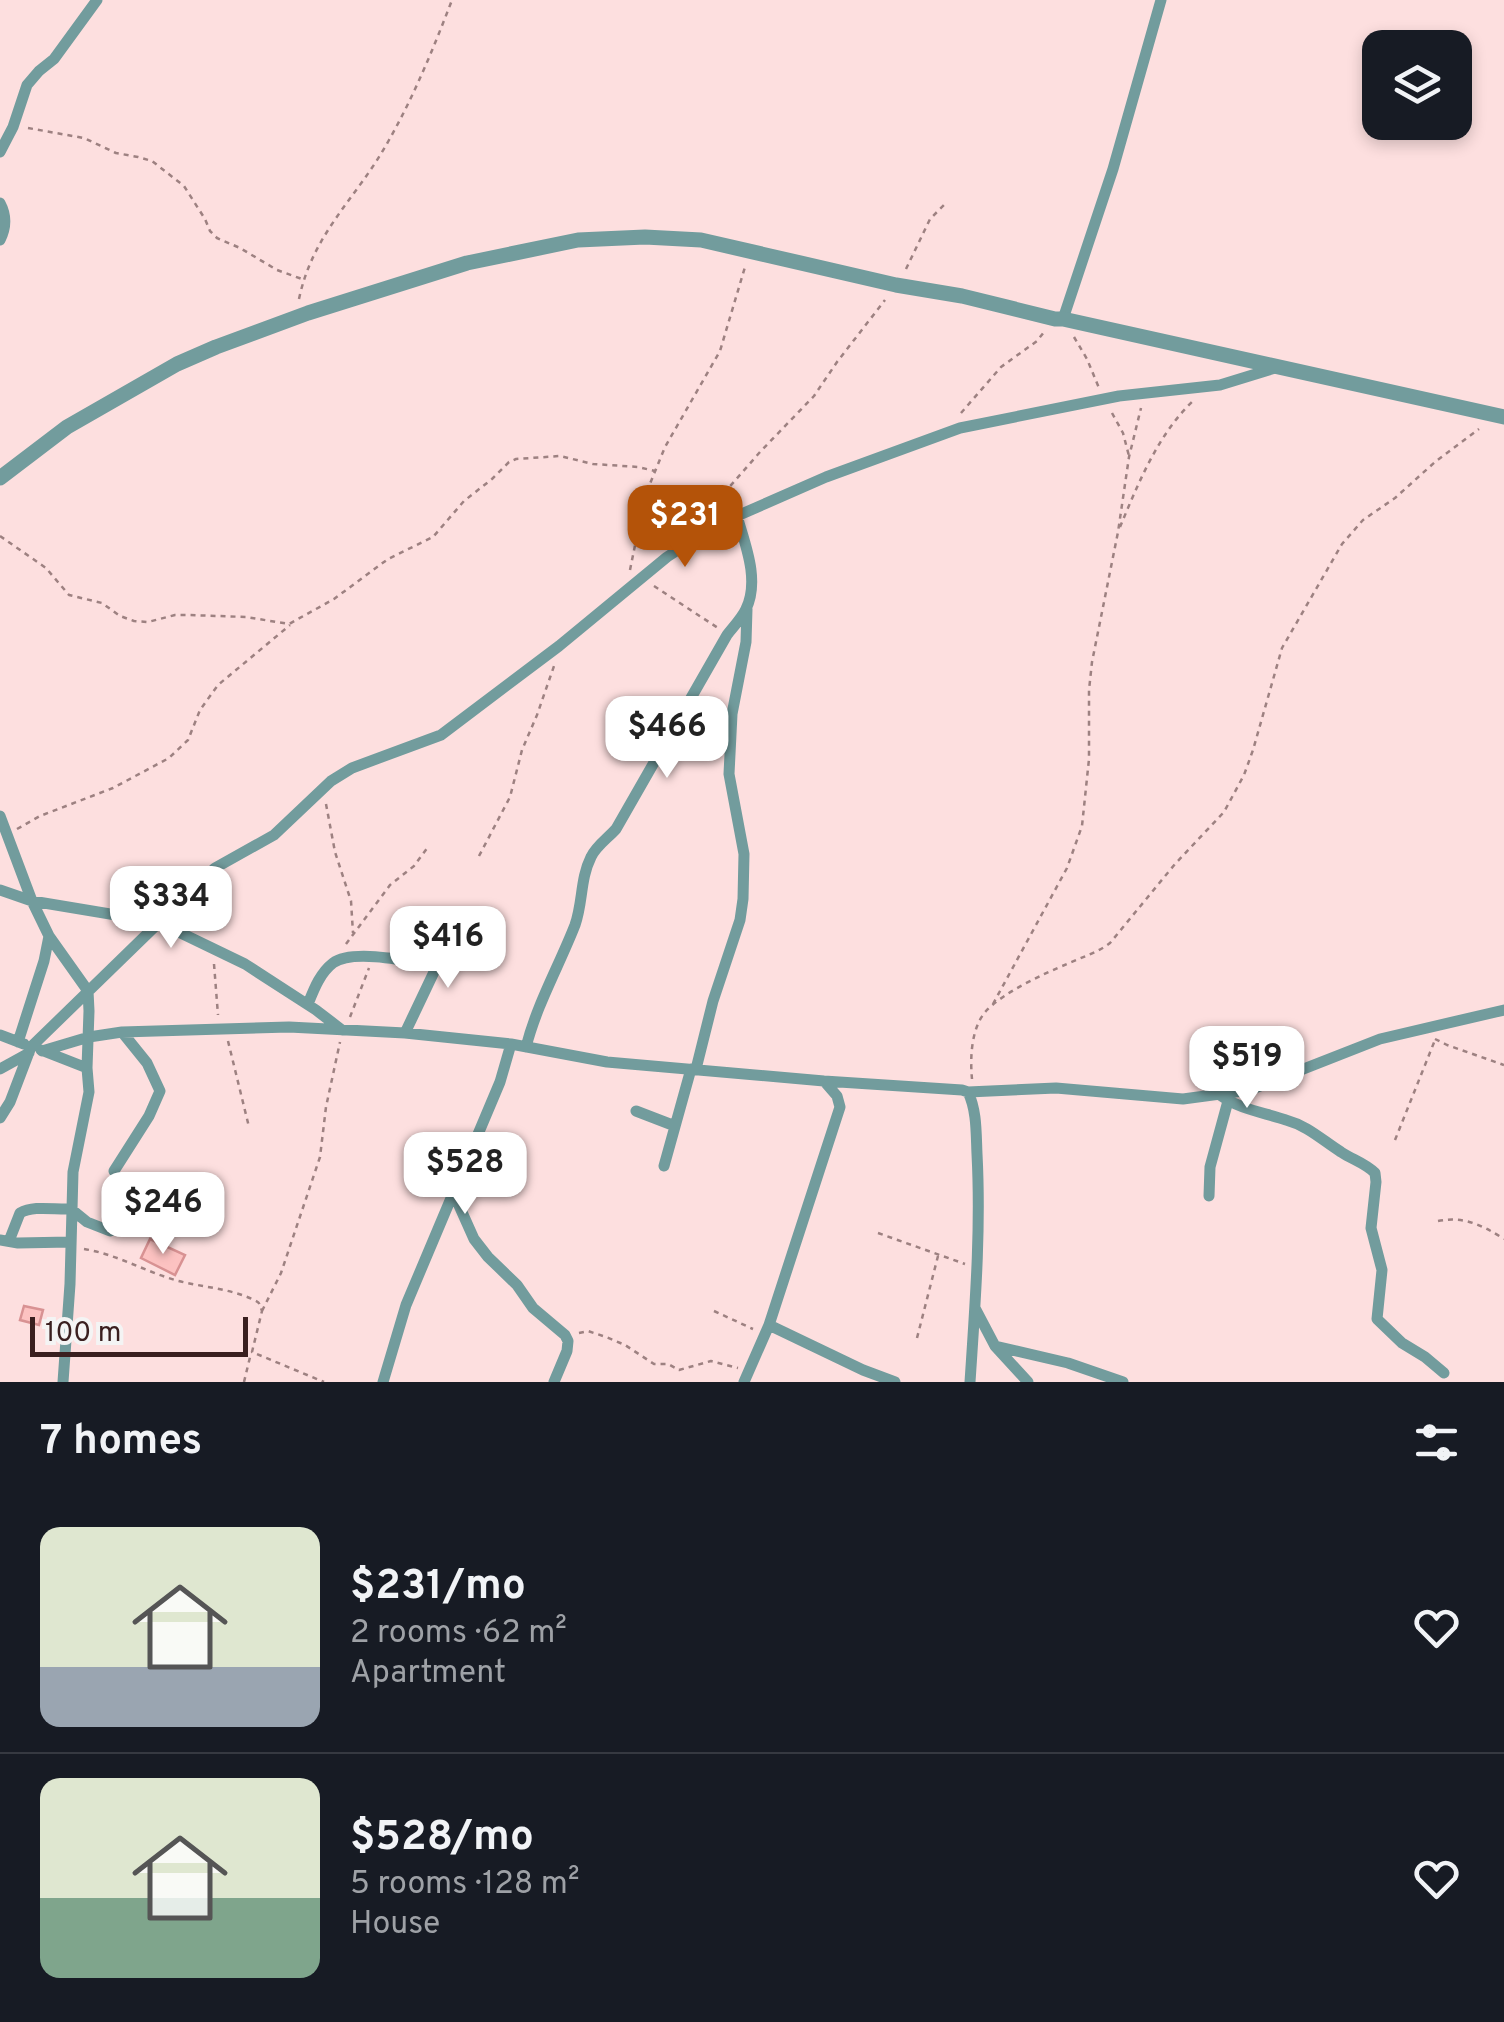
<!DOCTYPE html>
<meta charset="utf-8">
<style>
body{margin:0;font-family:Overpass,sans-serif;background:#20242c;color:#f1f3f6;height:100vh;display:flex;flex-direction:column;font-size:38px;white-space:nowrap}
*{box-sizing:border-box;margin:0}
p{font-size:32px;color:#9ea1a6}
.icon{flex:none;width:55px;height:55px;fill:none;stroke:currentColor;stroke-width:2;stroke-linecap:round;stroke-linejoin:round}
.map{position:relative;height:1382px;overflow:hidden}
.drawer{display:flex;flex-direction:column;background:#171b24;flex:1}
.drawer>*{flex:none}
.tools{position:absolute;left:1362px;top:30px;display:grid;gap:20px}
.tools a{display:grid;place-items:center;width:110px;height:110px;border-radius:20px;background:#171b24;box-shadow:0 5px 15px #0003;font-size:50px}
.scale{position:absolute;left:30px;bottom:25px;width:218px;box-sizing:border-box;padding-left:10px;border:5px solid #3a1f1f;border-top:0;font-size:28px;line-height:35px;white-space:nowrap;color:#3a1f1f;-webkit-text-stroke:8px #f4f4f4;paint-order:stroke}
.price{position:absolute;translate:-50% -85px;padding:0 22px;border-radius:20px;background:#fff;color:#222;font-size:32px;line-height:65px;filter:drop-shadow(0 2px 5px #0008)}
.price::after{content:'';position:absolute;left:50%;top:60px;width:30px;height:22px;margin-left:-15px;background:inherit;clip-path:polygon(0 0,100% 0,50% 100%)}
.price.current{background:#b45309;color:#fff}
ul{padding:0;list-style:none}
li{display:flex;align-items:center;gap:30px;height:250px;padding:0 40px}
li+li{border-top:2px solid #363941}
li span{display:grid;place-items:center;flex:none;width:280px;height:200px;border-radius:20px;color:#555}
li>.icon{margin-inline-start:auto}
span .icon{width:120px;height:120px;fill:#fffc;stroke-width:1}
li b{font-size:42px}
h2{display:flex;justify-content:space-between;align-items:center;height:120px;padding:0 40px;font-size:42px}
.map>svg:first-child{display:block}
</style>
<div class="map">
<svg width="1504" height="1382" viewBox="0 0 1504 1382">
<rect width="100%" height="100%" fill="#fddfdf"/>
<path fill="#fcc2c1" stroke="#d89293" stroke-width="2.5" d="M150,1239L185,1255L175,1275L141,1258Z
M24,1306L43,1310L39,1325L20,1320Z"/>
<g fill="none" stroke-linecap="round" stroke-linejoin="round">
<path stroke="#9d8181" stroke-width="2.5" stroke-dasharray="5 5" stroke-linecap="butt" d="M28,128L84,138L116,153L138,157L152,161L184,186L205,219L210,231L217,238L240,248L277,270L302,279
M906,269L930,219L946,203
M299,299C313,232 358,197 389,140C414,96 434,47 452,0
M1074,337L1087,359L1099,388
M961,413L1001,367L1037,341L1044,332
M1112,413L1123,433L1129,456
M704,516L760,452L814,396L837,362L885,300
M1120,527C1138,484 1158,434 1193,401
M0,536L46,568L69,595L102,603L120,616L134,621L148,622L175,615H190L246,617L289,624L334,599L388,559L433,537L464,501L492,479L509,462L516,459L560,456L593,464L638,467L655,471
M630,570L645,496L665,447L720,351L745,267
M654,586L718,628
M326,804L335,852L351,901L353,933
M17,829L40,816L113,788L169,758L188,740L200,710L218,685L290,625
M479,856L510,797L522,750L537,715L554,666
M346,944L390,885L414,866L428,847
M214,964L218,1015
M993,1004L1067,868L1082,826L1089,759V690L1092,662L1118,532L1129,457L1141,408
M350,1017L369,968
M1435,1039L1447,1045L1504,1065
M228,1041L249,1127
M972,1079C970,1058 971,1028 986,1011C1004,992 1043,974 1067,964C1082,957 1097,953 1110,943L1175,864L1224,812L1244,775L1253,750L1282,648L1342,544L1363,520L1395,498L1435,462L1479,429
M1395,1140L1435,1040
M1438,1221C1464,1216 1482,1225 1504,1239
M878,1233L965,1264
M84,1249C116,1254 144,1271 175,1280C200,1287 228,1288 252,1299C261,1303 259,1303 262,1311L252,1352L324,1382
M262,1311L281,1273L320,1157L326,1107L340,1042
M714,1311L753,1329
M579,1333L588,1331L606,1337L625,1345L654,1364H668L679,1370L711,1361L738,1368
M917,1338L938,1256
M244,1382L251,1353"/>
<path stroke="#729c9d" stroke-width="11" d="M0,152L13,127L27,85L39,71L54,59L97,0
M0,203C7,216 6,228 0,240
M1063,319L1113,169L1161,0
M0,816L32,901L49,936L44,961L18,1042
M0,890L32,901L158,922L245,964L316,1010L342,1030
M49,936L88,991L89,1011L87,1068L89,1092L73,1172L70,1284L63,1382
M308,1004C314,989 320,973 333,963C353,948 413,962 437,966
M405,1033L453,932
M0,1035L24,1044
M526,1047C537,1004 559,966 575,925C583,903 580,879 591,857C596,846 608,838 616,829L727,635C733,627 742,618 746,609C760,580 745,544 737,516
M41,1050L87,1068
M42,1051L89,1037L122,1032L289,1027L405,1033L511,1044L607,1062L824,1081L962,1090L968,1092C977,1111 976,1133 977,1154C981,1230 975,1306 970,1382
M0,1069L29,1053
M696,1069L713,1001L740,920L743,899L744,854L729,774L732,714L746,642L747,609
M968,1092L1056,1088L1183,1099L1250,1090L1380,1039L1504,1010
M1220,1095C1241,1110 1262,1112 1286,1120C1308,1126 1322,1140 1341,1152C1353,1160 1365,1163 1375,1173L1376,1182L1371,1228L1382,1270L1377,1319L1402,1343L1425,1357L1444,1373
M636,1111L675,1126
M0,1118L10,1102L31,1047L215,868L274,835L331,781L352,768L441,735L559,646L667,557L701,535L737,516L826,477L960,428L1119,396L1220,385L1275,368
M664,1166L691,1069
M114,1171L149,1116L160,1091L147,1063L122,1032
M453,1192L474,1239L488,1257L517,1285L533,1308L565,1335L568,1341L567,1351L554,1382
M1209,1196L1210,1167L1228,1101
M0,1240L18,1243L70,1242
M9,1241L20,1213C34,1205 55,1210 71,1209L87,1222L110,1231L142,1221L177,1227L184,1226L208,1191
M975,1308L995,1346L1028,1382
M769,1325L863,1370L895,1382
M995,1346L1068,1363L1123,1382
M383,1382L406,1305L500,1082L511,1044
M744,1382L769,1325L840,1107L837,1096L824,1081"/>
<path stroke="#729c9d" stroke-width="15" d="M0,478L67,427L177,364L216,347L308,313L467,263L578,240L645,237L701,240L896,285L962,296L1055,319H1063L1504,417"/>
</g>
</svg>
<div class="tools">
<a><svg class="icon" aria-label="layers" viewBox="0 0 24 24"><path d="M12 4l9 5-9 5-9-5zM3 14l9 5 9-5"/></svg></a>
</div>
<div class="scale">100 m</div>
<b class="price current" style="left:685px;top:570px">$231</b>
<b class="price" style="left:667px;top:781px">$466</b>
<b class="price" style="left:171px;top:951px">$334</b>
<b class="price" style="left:448px;top:991px">$416</b>
<b class="price" style="left:1247px;top:1111px">$519</b>
<b class="price" style="left:465px;top:1217px">$528</b>
<b class="price" style="left:163px;top:1257px">$246</b>
</div>
<section class="drawer">
<h2>7 homes<svg class="icon" aria-label="filters" viewBox="0 0 24 24"><path d="M4 7h16M4 17h16"/><circle cx="9" cy="7" r="2"/><circle cx="15" cy="17" r="2"/></svg></h2>
<ul>
<li><span style="background:linear-gradient(#dfe7d0 70%,#9aa5b1 0)"><svg class="icon" aria-label="home" viewBox="0 0 24 24"><path d="M3 11l9-7 9 7M6 9v11h12V9"/></svg></span><div><b>$231/mo</b><p>2 rooms · 62 m²</p><p>Apartment</p></div><svg class="icon" aria-label="heart" viewBox="0 0 24 24"><path d="M12 20l-8-8c-3-5 5-10 8-4 3-6 11-1 8 4z"/></svg></li>
<li><span style="background:linear-gradient(#dfe7d0 60%,#7fa58c 0)"><svg class="icon" aria-label="home" viewBox="0 0 24 24"><path d="M3 11l9-7 9 7M6 9v11h12V9"/></svg></span><div><b>$528/mo</b><p>5 rooms · 128 m²</p><p>House</p></div><svg class="icon" aria-label="heart" viewBox="0 0 24 24"><path d="M12 20l-8-8c-3-5 5-10 8-4 3-6 11-1 8 4z"/></svg></li>
</ul>
</section>
